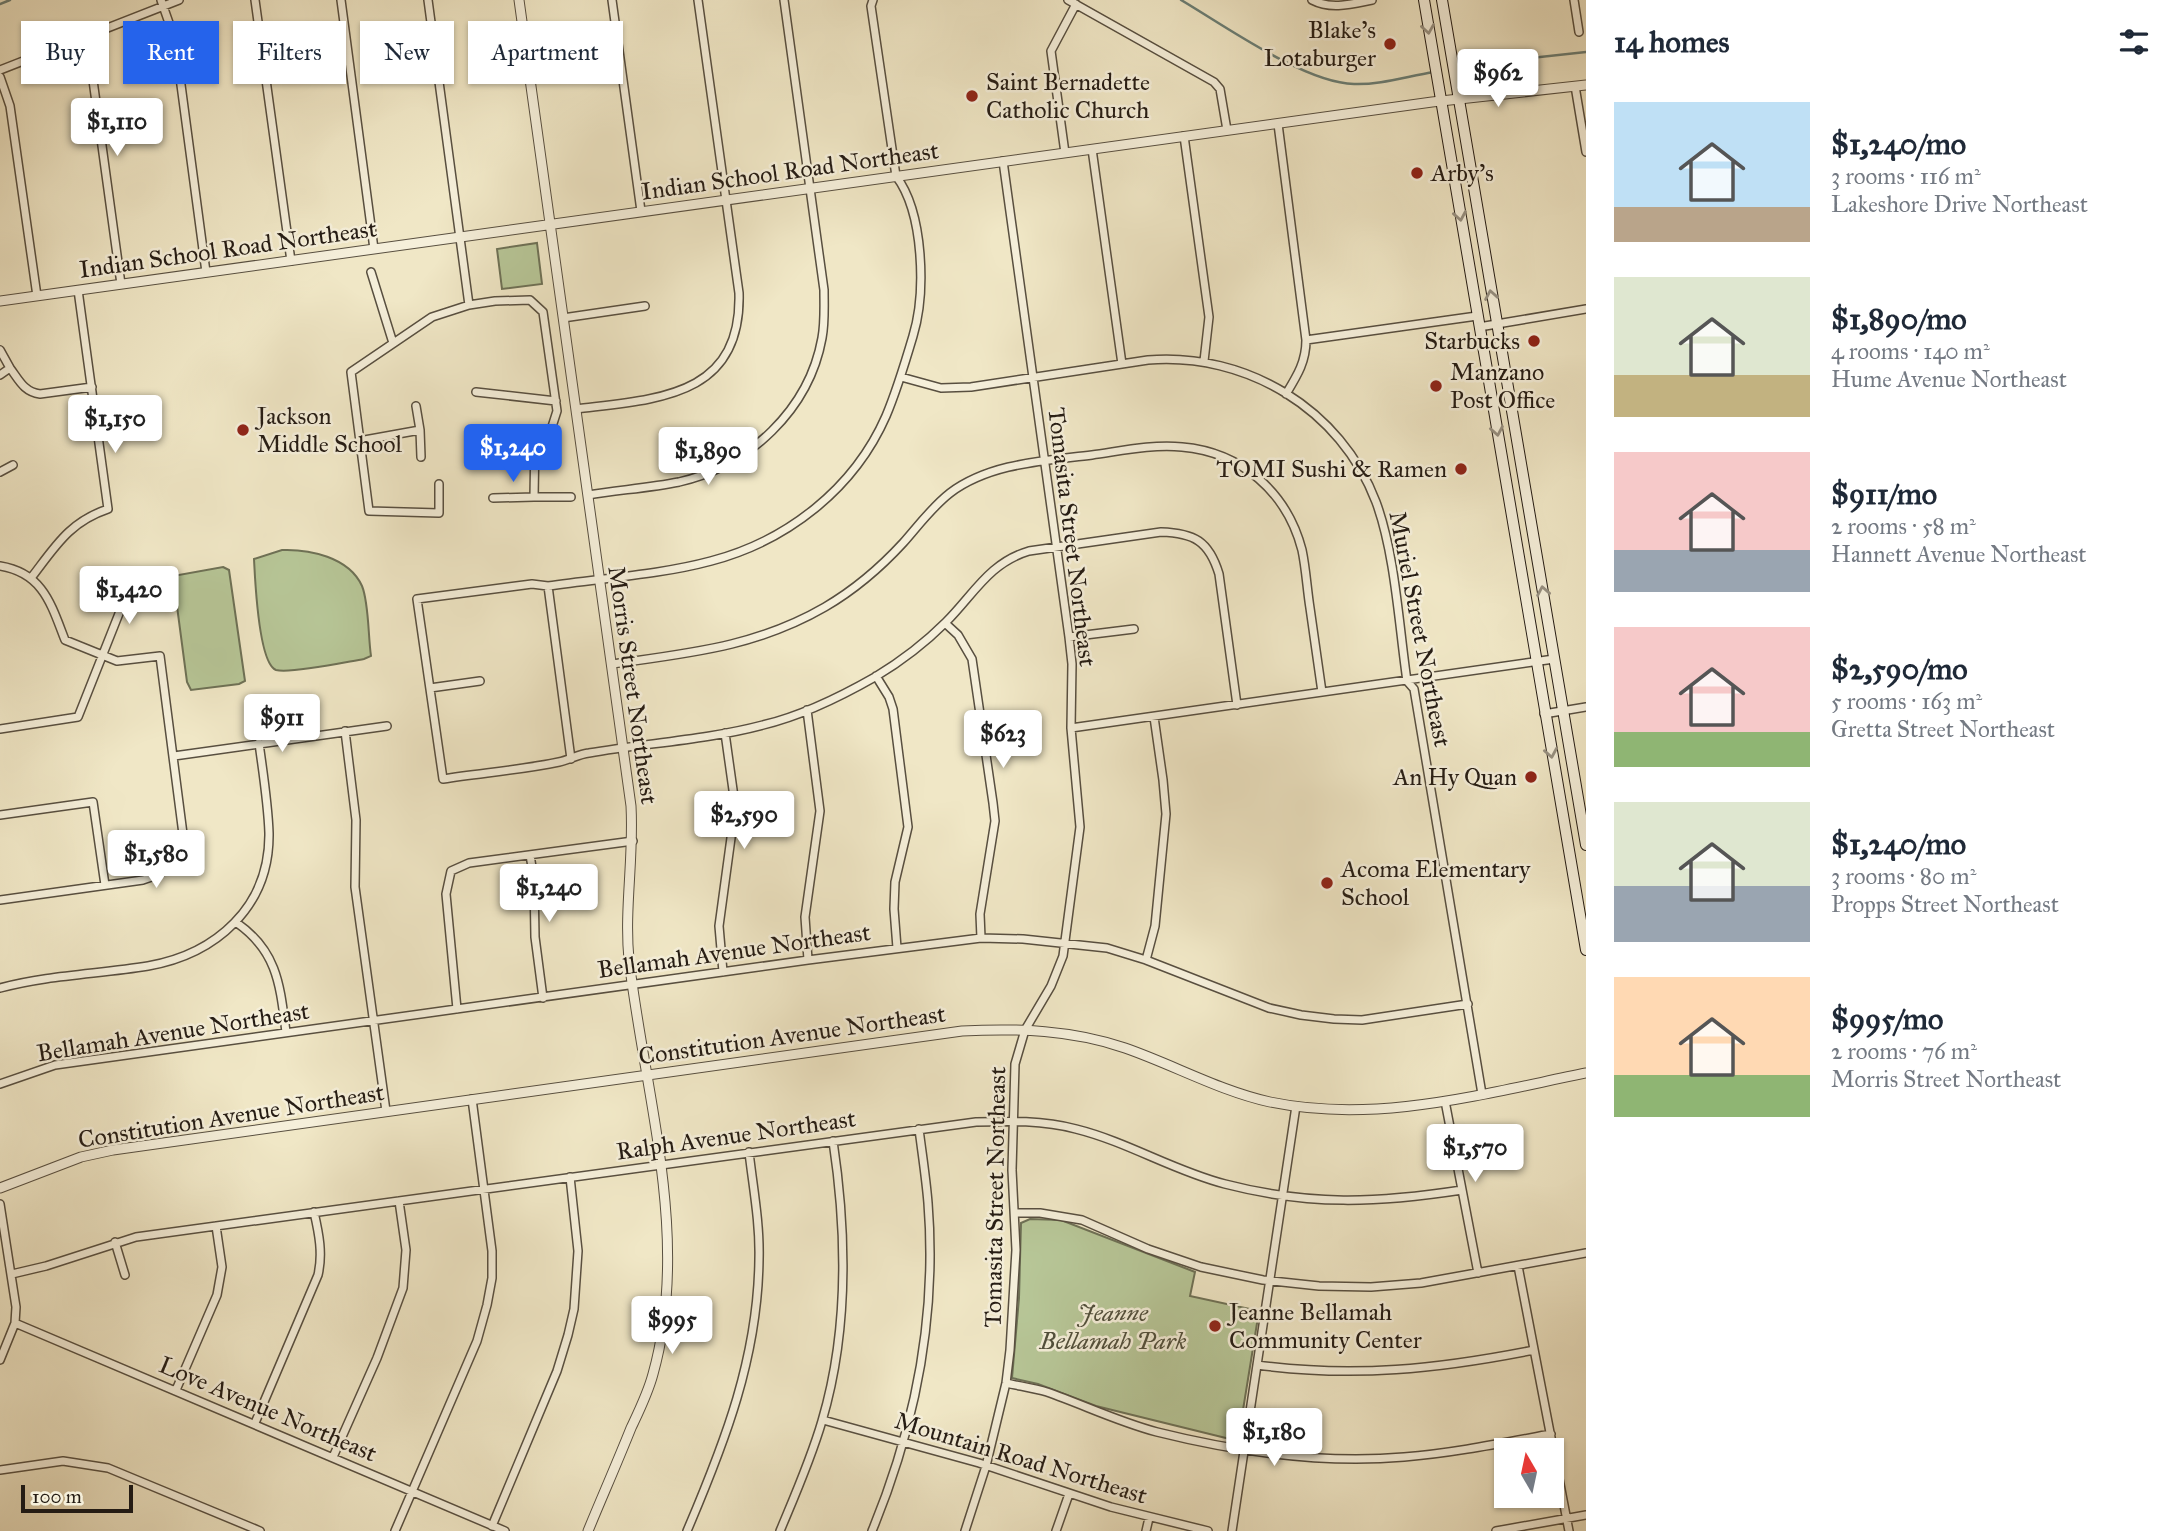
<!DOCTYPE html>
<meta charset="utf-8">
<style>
body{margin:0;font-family:"IM FELL Great Primer",serif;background:#f6f6f7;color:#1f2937;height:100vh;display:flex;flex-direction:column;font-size:26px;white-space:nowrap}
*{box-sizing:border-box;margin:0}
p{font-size:23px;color:#747a83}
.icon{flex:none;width:38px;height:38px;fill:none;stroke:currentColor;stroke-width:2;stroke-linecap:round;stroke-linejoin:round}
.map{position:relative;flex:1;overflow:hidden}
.details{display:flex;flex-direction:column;background:#fff;width:595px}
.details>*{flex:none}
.hud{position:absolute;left:21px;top:21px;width:665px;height:63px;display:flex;gap:14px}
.needle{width:46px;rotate:351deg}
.buttons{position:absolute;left:1494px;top:1438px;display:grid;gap:14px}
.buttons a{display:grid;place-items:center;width:70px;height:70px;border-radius:0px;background:#fff;box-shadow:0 2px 5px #0004;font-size:35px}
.scale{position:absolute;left:21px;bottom:18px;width:112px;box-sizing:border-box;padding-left:7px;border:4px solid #251c14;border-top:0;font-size:19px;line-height:24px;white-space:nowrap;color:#251c14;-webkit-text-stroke:5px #f5efda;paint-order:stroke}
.price{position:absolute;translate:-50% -60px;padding:0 16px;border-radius:7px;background:#fff;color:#222;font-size:23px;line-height:46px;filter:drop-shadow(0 2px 4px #0008)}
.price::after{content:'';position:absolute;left:50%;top:42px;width:21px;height:16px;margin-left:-10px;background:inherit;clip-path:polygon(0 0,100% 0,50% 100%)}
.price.on{background:#2563eb;color:#fff}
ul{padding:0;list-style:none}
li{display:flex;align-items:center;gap:21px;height:175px;padding:0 28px}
li span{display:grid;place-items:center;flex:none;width:196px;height:140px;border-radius:0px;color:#555}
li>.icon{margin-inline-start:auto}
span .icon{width:84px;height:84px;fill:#fffc;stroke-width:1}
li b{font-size:30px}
h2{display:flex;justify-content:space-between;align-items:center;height:84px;padding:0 28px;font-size:30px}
.chip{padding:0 24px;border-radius:0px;background:#fff;box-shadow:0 2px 5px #0004;font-size:24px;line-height:63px}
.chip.on{background:#2563eb;color:#fff}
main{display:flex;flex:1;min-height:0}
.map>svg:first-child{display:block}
</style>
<main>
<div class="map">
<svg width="1586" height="1531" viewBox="0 0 1586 1531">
<rect width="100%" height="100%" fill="#f0e7c6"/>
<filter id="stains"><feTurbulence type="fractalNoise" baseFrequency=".00286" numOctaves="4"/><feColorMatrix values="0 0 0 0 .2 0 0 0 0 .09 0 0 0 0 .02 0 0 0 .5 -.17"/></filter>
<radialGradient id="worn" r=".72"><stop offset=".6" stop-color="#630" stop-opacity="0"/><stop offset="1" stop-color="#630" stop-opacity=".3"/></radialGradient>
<path fill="#b7c697" stroke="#6e7156" stroke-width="2" d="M537,243L542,284L502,289L497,249Z
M282,550C309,549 349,557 362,586C369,603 368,636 371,656L364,659C346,662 291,674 276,670C258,663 255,577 254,559Z
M223,567L229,570L245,681L239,684L191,690L187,682L173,576Z
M1030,1219L1061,1220L1195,1272L1190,1296L1259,1311L1238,1441L1096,1406L1038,1384L1012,1378L1019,1298L1021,1223Z"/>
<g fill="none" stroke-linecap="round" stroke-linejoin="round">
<path stroke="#6b7e75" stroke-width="2.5" d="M1181,0C1225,26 1305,83 1354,84C1380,85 1408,76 1434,72
M0,4L10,0
M1457,69L1521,59L1586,52"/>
<g stroke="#584f40" stroke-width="10">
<path id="minor" d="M161,0L175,40L206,272
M255,0L291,261
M341,0L374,249
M428,0L469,305L432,317L351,372L369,511L439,513V484
M612,0L641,211
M873,0L871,6L896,176C924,213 926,293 913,336C905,363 897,390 886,416C854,489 787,541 711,561C659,575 602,578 548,586L532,584L417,599L443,779C481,773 521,770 559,762C569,760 579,754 589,753C647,743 706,740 763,725C801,716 840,697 875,677C900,662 925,643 946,622C974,594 989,563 1029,551L1161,532C1194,533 1209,541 1219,574L1237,705
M1068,0L1214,82L1220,89L1227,130
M1312,0C1331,10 1352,4 1372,0
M1574,0L1579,32
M80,40L92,73L121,284
M0,70L179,0
M0,77L10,106L37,296
M1575,86L1586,152
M1278,124L1306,340C1306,362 1297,376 1286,394
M1184,136L1209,317L1204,361
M1092,149L1122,364
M1065,153L1051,51L1076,4
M371,272L393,343
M469,305L495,301L530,300L543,312L557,411L550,433L535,438L534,497H571
M563,318L645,306
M1479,327L1586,309
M1306,340L1477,316
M0,350L10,368
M0,375L10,368C19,380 24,392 40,394L92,387
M901,377L941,388L971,387L1148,360C1246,352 1341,409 1376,502C1395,553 1399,626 1407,681L1414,689L1482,1094
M476,392L556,401
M416,406L420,430L421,457
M576,409C656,399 742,398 739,293L698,0
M359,441L420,430
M0,472L13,465
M588,495C618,490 649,488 679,482C749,466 809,410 822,338C825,322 824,306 824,290L784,0
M493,498L534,497
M0,566C43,573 51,604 65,640L117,661L160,656L183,834C178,862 170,872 143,880L0,900
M31,578C55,547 69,522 108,509L78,290
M548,586L571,759
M945,623L958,635L972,659L993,803L995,821L980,914L981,938
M1069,637L1134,629
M612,664C689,653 756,647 825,607C854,590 880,568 903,543C918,526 932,507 950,493C990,463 1044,461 1092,455C1121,451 1152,444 1182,447C1241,452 1287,492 1302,550C1306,569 1307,589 1310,608C1314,636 1318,664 1322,692
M876,676L889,697L893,709L908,827L895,882L894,909L897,948
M430,688L480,681
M807,710L820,811L805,917L808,960
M1544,714L1586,707
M1071,728L1554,659
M0,729L78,717L122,606L120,591
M345,731L356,820L355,887L386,1111
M174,756L387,726
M0,815L93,802L105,885
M530,855L534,879L535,937L543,998
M237,923C278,952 280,986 286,1032
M1146,960L1155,926L1166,814L1163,780L1154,717
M723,972L719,926L731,838L734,797L725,733
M0,988C48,975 99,974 148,966C216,954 270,907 269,833C268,803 263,773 259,743
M457,1009L446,894L451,871L469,863L633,841
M0,1084L55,1065L808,960L981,938L1023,939L1107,948L1146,960L1269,1008L1301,1015L1334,1019L1362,1020L1468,1004
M1445,1101L1478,1273
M0,1204L16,1307L15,1323L0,1360
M1015,1213H1040L1082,1220L1148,1249L1201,1267L1263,1280L1319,1286L1371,1287L1421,1283L1586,1253
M115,1242L125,1275
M1518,1266L1569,1531
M12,1274L46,1266L136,1237L976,1122C1009,1121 1043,1120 1076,1129C1128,1142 1174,1171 1225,1184C1310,1206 1377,1203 1462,1190
M15,1323L505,1531
M1257,1365C1354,1378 1438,1369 1534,1350
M1006,1383C1019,1386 1034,1388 1047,1392C1084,1405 1119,1422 1157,1432C1237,1452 1321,1464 1404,1457C1453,1453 1502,1443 1551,1434
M176,1390L217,1295L222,1267L216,1226
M823,1420L979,1463L1111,1507L1208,1531
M255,1423L318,1275C323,1254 319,1234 314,1212
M333,1457L377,1358L403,1288L406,1250L399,1201
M0,1470L63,1461L108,1468L260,1531
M492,1526L557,1371L568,1335L574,1309L578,1251L570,1177
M395,1531L477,1341L487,1305L492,1278V1251L472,1099
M687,1531C725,1442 758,1357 759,1259C760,1223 753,1187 749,1152
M780,1531C795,1495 811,1459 822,1421C849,1330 847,1234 833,1141
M872,1531C915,1427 937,1316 928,1203C926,1178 922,1153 919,1129
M965,1531L986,1466L1006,1383L1010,1350L1016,1250L1012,1170L1015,1064L1025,1030L1051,986L1063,956L1080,827L1071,728L1072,664L1069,637L1003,161
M1056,1531L1069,1494
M1146,1531L1149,1518
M1232,1531L1296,1106
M1496,1531L1586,1515"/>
</g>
<g stroke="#584f40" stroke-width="11">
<path id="tertiary" d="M519,0L631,806C634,858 624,909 629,960C645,1095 691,1239 653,1374C648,1393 639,1411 631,1428C617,1463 602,1497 588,1531
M0,301L1432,102L1586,85
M0,1188L81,1157L113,1150L962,1031C1017,1028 1073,1030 1125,1048C1174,1065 1220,1091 1270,1102C1376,1124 1482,1094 1586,1073"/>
</g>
<g stroke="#251c14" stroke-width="12">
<path id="secondary" d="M1424,0L1586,950
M1442,0L1586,845"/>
</g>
<use href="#minor" stroke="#f5efda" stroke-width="7"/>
<use href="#tertiary" stroke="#f5efda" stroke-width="9"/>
<use href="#secondary" stroke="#f5efda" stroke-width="10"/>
</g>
<defs><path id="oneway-chevron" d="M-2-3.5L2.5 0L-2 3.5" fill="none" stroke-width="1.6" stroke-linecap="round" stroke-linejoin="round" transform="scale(1.75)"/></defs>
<g stroke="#979081">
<use href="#oneway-chevron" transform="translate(1428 29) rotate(81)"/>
<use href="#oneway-chevron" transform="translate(1460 216) rotate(80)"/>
<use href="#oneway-chevron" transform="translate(1491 295) rotate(-100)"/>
<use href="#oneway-chevron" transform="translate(1497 431) rotate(80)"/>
<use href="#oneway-chevron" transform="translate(1543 591) rotate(-100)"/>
<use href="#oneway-chevron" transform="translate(1551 753) rotate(80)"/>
</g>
<g fill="#8f2418" stroke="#f5efda" stroke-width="2.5">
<circle cx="1390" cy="44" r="7"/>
<circle cx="972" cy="96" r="7"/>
<circle cx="1417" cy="173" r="7"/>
<circle cx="1534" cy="341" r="7"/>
<circle cx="1436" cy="386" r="7"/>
<circle cx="243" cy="430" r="7"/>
<circle cx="1461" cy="469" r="7"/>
<circle cx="1531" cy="777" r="7"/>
<circle cx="1327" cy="883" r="7"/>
<circle cx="1215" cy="1326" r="7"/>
</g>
<g text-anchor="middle" stroke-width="5" stroke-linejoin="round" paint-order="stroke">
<g font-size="24" fill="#251c14" stroke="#f5efda" text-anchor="start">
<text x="1376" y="38" text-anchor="end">Blake's<tspan x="1376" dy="28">Lotaburger</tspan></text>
<text x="986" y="90">Saint Bernadette<tspan x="986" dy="28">Catholic Church</tspan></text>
<text x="1431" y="181">Arby's</text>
<text x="1520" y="349" text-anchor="end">Starbucks</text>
<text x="1450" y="380">Manzano<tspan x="1450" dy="28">Post Office</tspan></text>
<text x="257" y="424">Jackson<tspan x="257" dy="28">Middle School</tspan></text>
<text x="1447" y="477" text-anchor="end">TOMI Sushi &amp; Ramen</text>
<text x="1517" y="785" text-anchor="end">An Hy Quan</text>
<text x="1341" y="877">Acoma Elementary<tspan x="1341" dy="28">School</tspan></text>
<text x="1229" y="1320">Jeanne Bellamah<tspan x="1229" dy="28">Community Center</tspan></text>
</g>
<g font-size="24" fill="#251c14" stroke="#f5efda">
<text transform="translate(790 171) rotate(-8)" y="8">Indian School Road Northeast</text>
<text transform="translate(228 249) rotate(-8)" y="8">Indian School Road Northeast</text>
<text transform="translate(1072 537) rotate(83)" y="8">Tomasita Street Northeast</text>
<text transform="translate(1420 629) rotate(79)" y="8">Muriel Street Northeast</text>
<text transform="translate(633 685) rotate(82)" y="8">Morris Street Northeast</text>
<text transform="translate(734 951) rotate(-8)" y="8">Bellamah Avenue Northeast</text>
<text transform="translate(173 1032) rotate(-9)" y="8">Bellamah Avenue Northeast</text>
<text transform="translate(792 1035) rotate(-8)" y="8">Constitution Avenue Northeast</text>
<text transform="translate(231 1116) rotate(-9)" y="8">Constitution Avenue Northeast</text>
<text transform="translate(736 1135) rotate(-8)" y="8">Ralph Avenue Northeast</text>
<text transform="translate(995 1197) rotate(-89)" y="8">Tomasita Street Northeast</text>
<text transform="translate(268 1409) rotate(23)" y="8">Love Avenue Northeast</text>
<text transform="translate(1021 1458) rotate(17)" y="8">Mountain Road Northeast</text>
</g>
<g font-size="24" font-style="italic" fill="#514f3b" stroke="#f5efda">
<text x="1113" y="1321">Jeanne<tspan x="1113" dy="28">Bellamah Park</tspan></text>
</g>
</g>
<rect width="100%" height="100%" filter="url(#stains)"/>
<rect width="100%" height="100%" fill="url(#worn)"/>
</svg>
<div class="buttons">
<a><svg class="needle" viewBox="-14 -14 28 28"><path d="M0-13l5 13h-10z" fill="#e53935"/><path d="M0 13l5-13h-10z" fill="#747a83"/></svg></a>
</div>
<div class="scale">100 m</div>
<b class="price" style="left:1498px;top:109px">$962</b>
<b class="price" style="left:117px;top:158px">$1,110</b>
<b class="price" style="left:115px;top:455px">$1,150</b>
<b class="price on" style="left:513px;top:484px">$1,240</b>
<b class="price" style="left:708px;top:487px">$1,890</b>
<b class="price" style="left:129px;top:626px">$1,420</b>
<b class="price" style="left:282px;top:754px">$911</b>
<b class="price" style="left:1003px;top:770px">$623</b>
<b class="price" style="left:744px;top:851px">$2,590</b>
<b class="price" style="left:156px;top:890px">$1,580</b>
<b class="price" style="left:549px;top:924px">$1,240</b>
<b class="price" style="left:1475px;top:1184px">$1,570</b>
<b class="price" style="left:672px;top:1356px">$995</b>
<b class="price" style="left:1274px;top:1468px">$1,180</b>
<div class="hud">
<a class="chip">Buy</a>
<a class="chip on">Rent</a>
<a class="chip">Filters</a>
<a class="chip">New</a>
<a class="chip">Apartment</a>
</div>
</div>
<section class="details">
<h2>14 homes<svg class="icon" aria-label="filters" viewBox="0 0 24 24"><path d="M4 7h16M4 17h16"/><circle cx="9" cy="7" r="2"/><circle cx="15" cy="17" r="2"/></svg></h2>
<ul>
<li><span style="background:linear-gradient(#bfe0f5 75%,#b9a48a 0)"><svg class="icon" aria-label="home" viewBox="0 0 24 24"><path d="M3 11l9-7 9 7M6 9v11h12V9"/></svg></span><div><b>$1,240/mo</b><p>3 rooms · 116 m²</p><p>Lakeshore Drive Northeast</p></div></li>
<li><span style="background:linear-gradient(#dfe7d0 70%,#c2b280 0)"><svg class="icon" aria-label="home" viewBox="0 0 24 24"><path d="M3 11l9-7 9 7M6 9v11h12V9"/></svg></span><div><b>$1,890/mo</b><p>4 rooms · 140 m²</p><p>Hume Avenue Northeast</p></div></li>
<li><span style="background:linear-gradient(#f6c9c9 70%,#9aa5b1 0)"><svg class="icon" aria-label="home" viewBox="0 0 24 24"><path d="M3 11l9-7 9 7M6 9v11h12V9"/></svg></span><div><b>$911/mo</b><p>2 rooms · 58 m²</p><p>Hannett Avenue Northeast</p></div></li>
<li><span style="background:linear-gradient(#f6c9c9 75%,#8fb573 0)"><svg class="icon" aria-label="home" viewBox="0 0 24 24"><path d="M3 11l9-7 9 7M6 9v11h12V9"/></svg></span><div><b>$2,590/mo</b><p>5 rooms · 163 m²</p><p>Gretta Street Northeast</p></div></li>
<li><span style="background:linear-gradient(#dfe7d0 60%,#9aa5b1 0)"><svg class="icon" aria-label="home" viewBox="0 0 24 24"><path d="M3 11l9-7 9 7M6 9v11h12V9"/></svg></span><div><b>$1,240/mo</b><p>3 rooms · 80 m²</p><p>Propps Street Northeast</p></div></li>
<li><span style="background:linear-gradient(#ffd9b3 70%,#8fb573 0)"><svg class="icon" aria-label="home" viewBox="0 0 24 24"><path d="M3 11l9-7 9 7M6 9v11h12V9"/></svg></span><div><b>$995/mo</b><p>2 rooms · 76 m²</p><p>Morris Street Northeast</p></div></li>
</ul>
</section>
</main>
